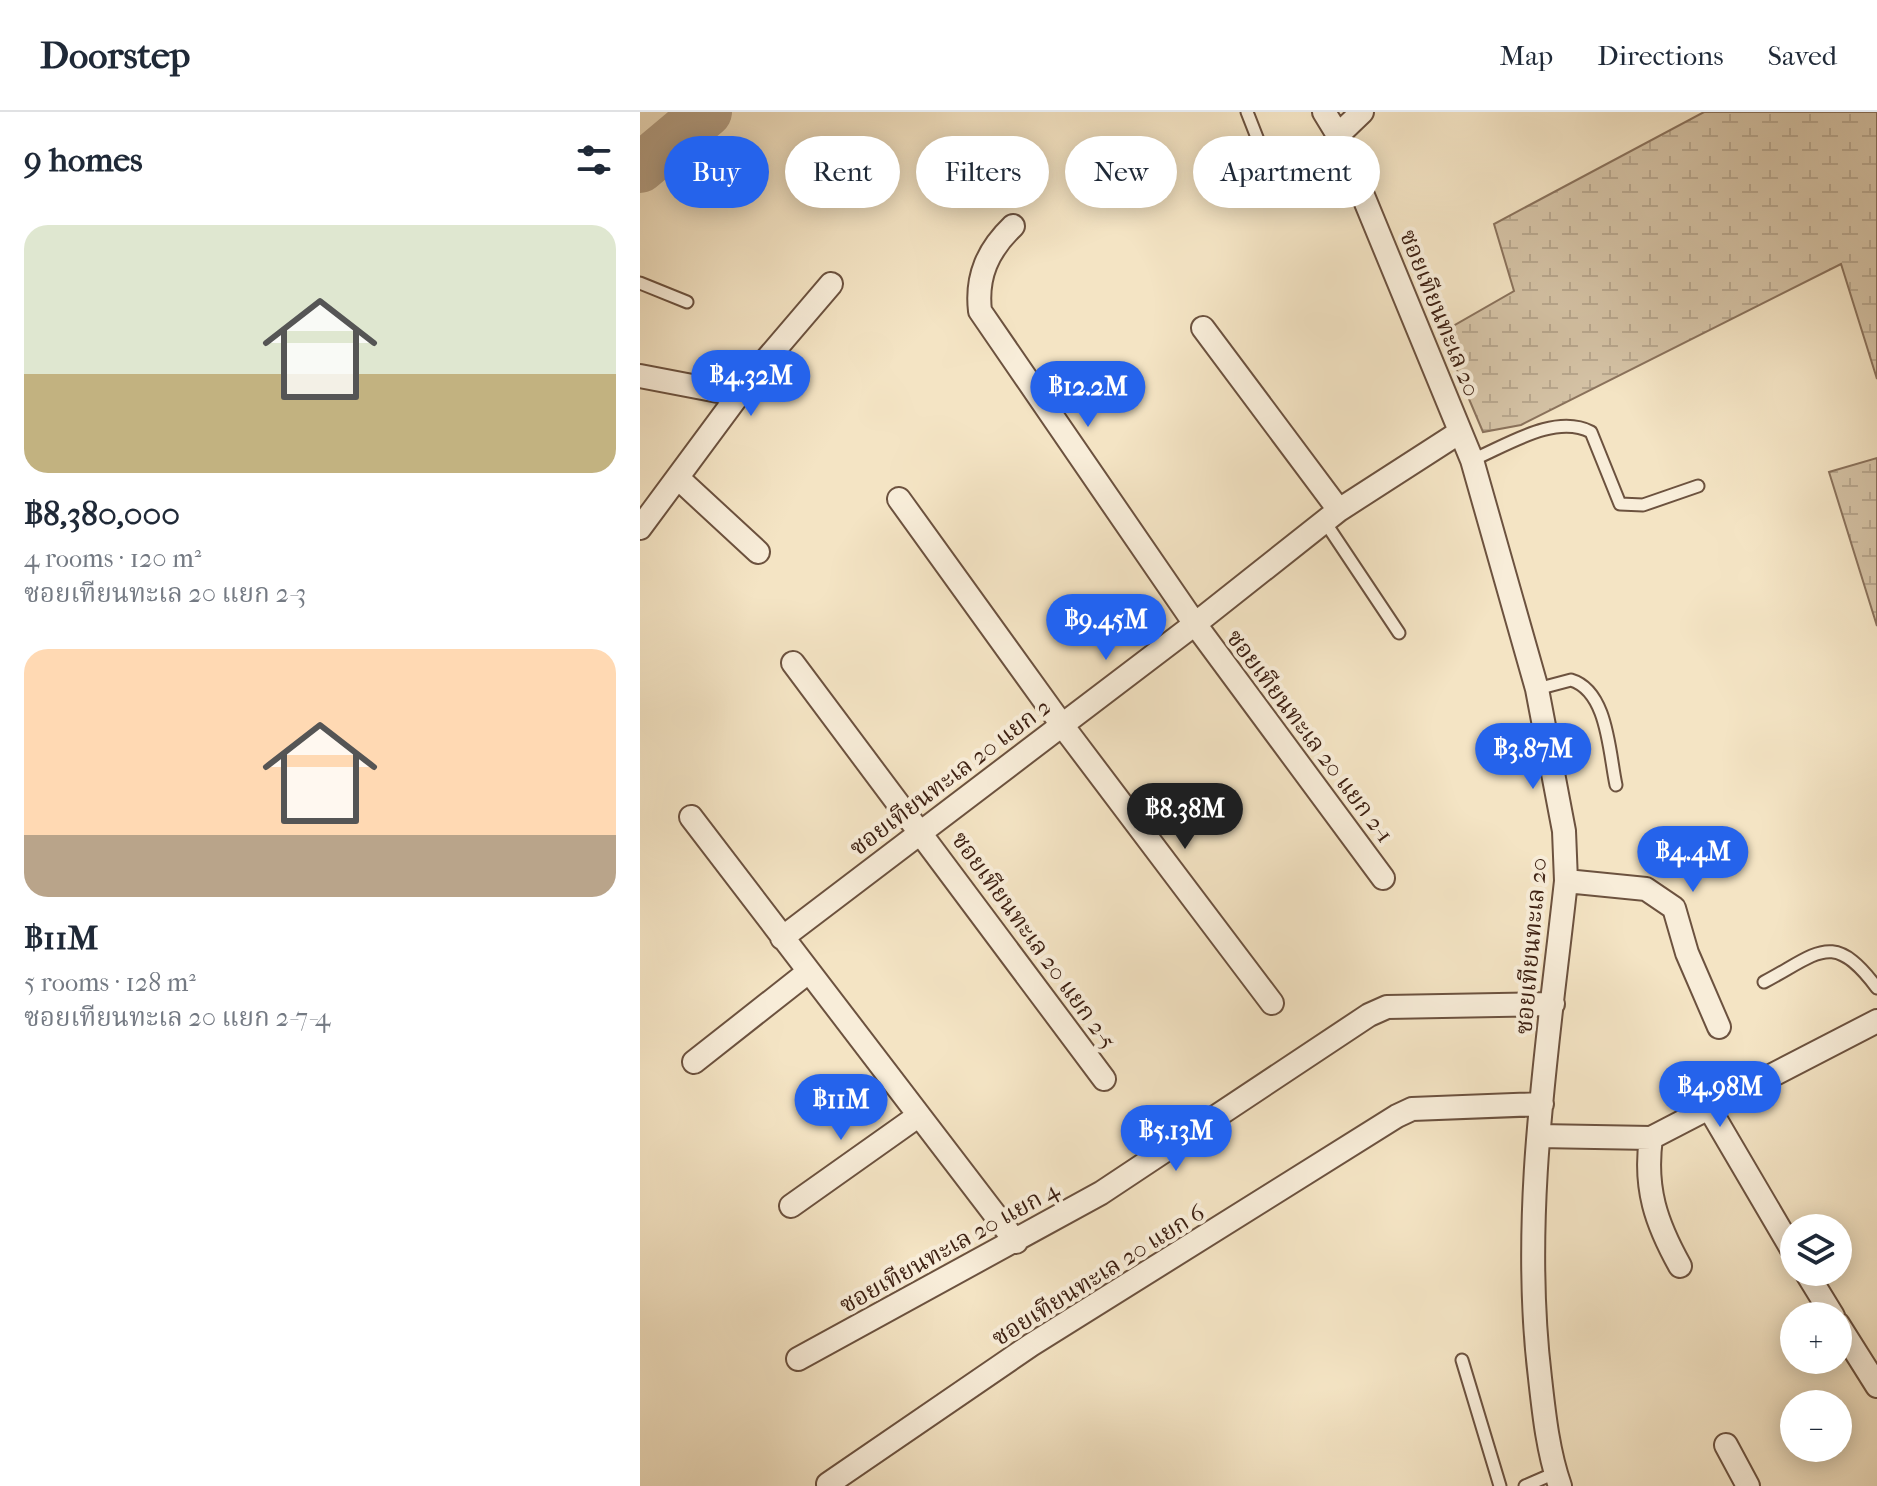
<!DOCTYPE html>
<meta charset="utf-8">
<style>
body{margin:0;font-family:"IM FELL French Canon","Noto Serif Thai",serif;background:#f6f6f7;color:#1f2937;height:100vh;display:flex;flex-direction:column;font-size:30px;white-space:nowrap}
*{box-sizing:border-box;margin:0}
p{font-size:26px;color:#747a83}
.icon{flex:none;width:44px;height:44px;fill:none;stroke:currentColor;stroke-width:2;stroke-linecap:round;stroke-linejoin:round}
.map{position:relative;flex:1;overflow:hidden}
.panel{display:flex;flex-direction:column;background:#fff;width:640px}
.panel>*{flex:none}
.hud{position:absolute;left:24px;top:24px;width:760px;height:72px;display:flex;gap:16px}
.fabs{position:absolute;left:1140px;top:1102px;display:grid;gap:16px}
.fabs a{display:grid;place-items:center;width:72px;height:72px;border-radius:50%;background:#fff;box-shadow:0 4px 20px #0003;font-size:40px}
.price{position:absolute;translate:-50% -68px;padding:0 18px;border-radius:28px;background:#2563eb;color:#fff;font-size:26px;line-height:52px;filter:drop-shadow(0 2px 4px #0008)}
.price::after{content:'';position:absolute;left:50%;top:48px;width:24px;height:18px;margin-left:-12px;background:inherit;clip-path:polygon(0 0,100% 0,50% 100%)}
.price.selected{background:#222;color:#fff}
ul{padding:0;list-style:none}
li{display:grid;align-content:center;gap:16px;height:424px;padding:0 24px}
li span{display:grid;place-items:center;height:248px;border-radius:24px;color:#555}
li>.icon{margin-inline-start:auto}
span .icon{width:144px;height:144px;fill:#fffc;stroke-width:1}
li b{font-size:34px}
h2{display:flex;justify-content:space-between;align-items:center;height:96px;padding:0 24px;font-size:34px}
.chip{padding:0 28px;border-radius:36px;background:#fff;box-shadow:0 4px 20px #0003;font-size:28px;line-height:72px}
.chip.selected{background:#2563eb;color:#fff}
header{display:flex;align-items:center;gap:48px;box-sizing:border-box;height:112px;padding:0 40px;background:#fff;border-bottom:2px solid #e0e1e3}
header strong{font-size:38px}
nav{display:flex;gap:44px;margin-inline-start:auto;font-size:28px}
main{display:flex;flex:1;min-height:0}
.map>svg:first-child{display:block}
</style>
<header>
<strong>Doorstep</strong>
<nav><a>Map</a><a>Directions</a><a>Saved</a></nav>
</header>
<main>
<section class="panel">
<h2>9 homes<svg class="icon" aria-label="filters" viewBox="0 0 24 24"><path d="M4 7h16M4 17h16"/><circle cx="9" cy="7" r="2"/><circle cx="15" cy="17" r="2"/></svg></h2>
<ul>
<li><span style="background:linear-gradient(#dfe7d0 60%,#c2b280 0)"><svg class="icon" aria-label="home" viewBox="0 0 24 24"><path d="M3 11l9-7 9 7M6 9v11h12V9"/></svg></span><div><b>฿8,380,000</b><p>4 rooms · 120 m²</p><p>ซอยเทียนทะเล 20 แยก 2-3</p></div></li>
<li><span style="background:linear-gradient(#ffd9b3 75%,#b9a48a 0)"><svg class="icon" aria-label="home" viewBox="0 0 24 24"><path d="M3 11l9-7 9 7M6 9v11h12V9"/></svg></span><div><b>฿11M</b><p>5 rooms · 128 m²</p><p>ซอยเทียนทะเล 20 แยก 2-7-4</p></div></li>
</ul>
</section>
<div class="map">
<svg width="1237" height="1374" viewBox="0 0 1237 1374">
<defs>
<pattern id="wetland-marsh" width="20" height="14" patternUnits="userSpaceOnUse" patternTransform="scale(2)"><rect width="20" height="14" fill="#d5c3a6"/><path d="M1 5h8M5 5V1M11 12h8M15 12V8" fill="none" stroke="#b8a78e"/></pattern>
</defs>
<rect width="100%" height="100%" fill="#f4e4c4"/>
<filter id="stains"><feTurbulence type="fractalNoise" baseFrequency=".0025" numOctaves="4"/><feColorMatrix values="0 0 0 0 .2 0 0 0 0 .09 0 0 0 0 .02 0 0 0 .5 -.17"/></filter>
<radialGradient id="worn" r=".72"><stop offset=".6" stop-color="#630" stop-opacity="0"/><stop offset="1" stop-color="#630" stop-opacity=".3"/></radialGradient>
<path fill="url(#wetland-marsh)" stroke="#8a725c" stroke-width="2" d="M1064,0H1237V267L1201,152L881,313L843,320L801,221L874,179L854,112Z
M1237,346V514L1189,360Z"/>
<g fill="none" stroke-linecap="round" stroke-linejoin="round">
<path stroke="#b6a288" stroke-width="50" d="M0,56L67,0"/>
<g stroke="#6c523f" stroke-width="15">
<path id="service" d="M607,0L618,28L638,60
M0,171L47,190
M832,348C866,334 915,301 951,320L980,392L1003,393L1058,374
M685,410L759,521
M897,577L931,568C968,579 969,641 976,673
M1124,870C1179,841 1193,817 1237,876
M822,1248L860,1374
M885,1374L915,1361"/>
</g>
<g stroke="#6c523f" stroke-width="26">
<path id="minor" d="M684,0L698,23L832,348L897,577L924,719L926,769C908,934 880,1101 900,1266C904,1302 908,1340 920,1374
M698,23L722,0
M373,114C348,138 336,164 340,199L555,512L743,766
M563,216L699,398
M0,264L99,283
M38,366L118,440
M259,387L422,613L632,891
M0,416L114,262L191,172
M153,551L464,967
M51,705L376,1130
M926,769L1006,777L1034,796L1047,841L1079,915
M142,826L555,512L699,398L820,320
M54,950L167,861
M1069,996L1154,1141
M899,1024L1011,1026L1237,909
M1011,1026C1004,1076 1016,1111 1040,1154
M151,1094L278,1004
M1166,1160L1193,1204
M1198,1212L1237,1274
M158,1247L461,1081L729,903L747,895L913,892
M1086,1333L1108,1374
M188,1372L391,1233L757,1004L772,997L902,992"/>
</g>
<use href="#service" stroke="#f8edd9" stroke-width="11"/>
<use href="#minor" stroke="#f8edd9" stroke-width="22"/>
</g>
<g text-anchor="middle" stroke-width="8" stroke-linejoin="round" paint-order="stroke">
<g font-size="24" fill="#3e2113" stroke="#f8edd9">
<text transform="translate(800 201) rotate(68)" y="8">ซอยเทียนทะเล 20</text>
<text transform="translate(670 624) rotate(53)" y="8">ซอยเทียนทะเล 20 แยก 2-1</text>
<text transform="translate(310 665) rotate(-37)" y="8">ซอยเทียนทะเล 20 แยก 2</text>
<text transform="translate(394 828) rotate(54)" y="8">ซอยเทียนทะเล 20 แยก 2-5</text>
<text transform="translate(891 834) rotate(-85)" y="8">ซอยเทียนทะเล 20</text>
<text transform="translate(309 1135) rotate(-29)" y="8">ซอยเทียนทะเล 20 แยก 4</text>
<text transform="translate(458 1163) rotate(-32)" y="8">ซอยเทียนทะเล 20 แยก 6</text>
</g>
</g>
<rect width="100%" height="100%" filter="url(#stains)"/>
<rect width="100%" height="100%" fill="url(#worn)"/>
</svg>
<div class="fabs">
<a><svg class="icon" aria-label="layers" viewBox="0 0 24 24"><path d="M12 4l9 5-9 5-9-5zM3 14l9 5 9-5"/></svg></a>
<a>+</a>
<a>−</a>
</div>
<b class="price" style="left:111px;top:306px">฿4.32M</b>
<b class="price" style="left:448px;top:317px">฿12.2M</b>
<b class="price" style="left:466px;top:550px">฿9.45M</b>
<b class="price" style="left:893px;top:679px">฿3.87M</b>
<b class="price selected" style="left:545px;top:739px">฿8.38M</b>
<b class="price" style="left:1053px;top:782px">฿4.4M</b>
<b class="price" style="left:1080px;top:1017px">฿4.98M</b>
<b class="price" style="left:201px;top:1030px">฿11M</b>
<b class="price" style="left:536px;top:1061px">฿5.13M</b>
<div class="hud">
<a class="chip selected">Buy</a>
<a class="chip">Rent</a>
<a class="chip">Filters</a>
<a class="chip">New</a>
<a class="chip">Apartment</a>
</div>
</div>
</main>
